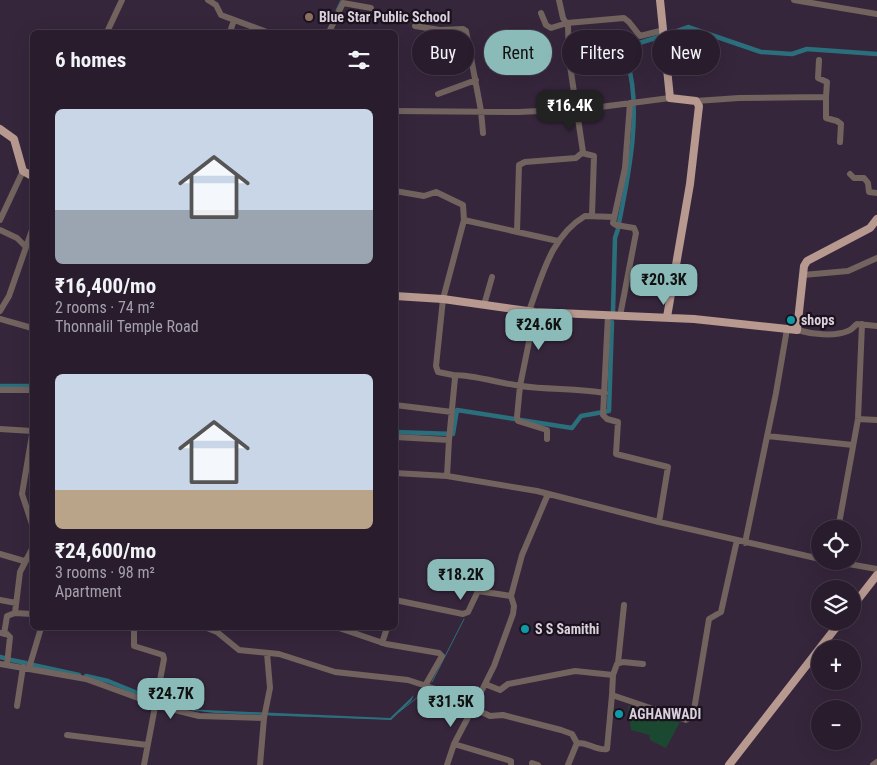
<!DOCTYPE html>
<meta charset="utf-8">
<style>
body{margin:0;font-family:"Roboto Condensed",sans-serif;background:#302535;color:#f1f3f6;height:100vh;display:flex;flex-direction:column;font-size:19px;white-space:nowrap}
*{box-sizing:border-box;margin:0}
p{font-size:16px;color:#a5a1aa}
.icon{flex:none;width:28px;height:28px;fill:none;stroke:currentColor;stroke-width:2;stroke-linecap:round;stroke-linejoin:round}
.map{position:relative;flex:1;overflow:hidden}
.side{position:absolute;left:30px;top:30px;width:368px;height:600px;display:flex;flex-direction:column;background:#281c2d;border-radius:8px;box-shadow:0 5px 20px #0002,0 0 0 1px #443a49}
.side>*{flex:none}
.guide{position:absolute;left:412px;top:30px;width:389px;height:45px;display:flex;gap:10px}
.fabs{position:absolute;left:811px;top:520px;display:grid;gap:10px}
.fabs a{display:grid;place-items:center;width:50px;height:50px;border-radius:50%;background:#281c2d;box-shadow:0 5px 20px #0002,0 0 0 1px #443a49;font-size:25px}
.price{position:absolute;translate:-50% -42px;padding:0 11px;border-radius:10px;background:#8bbbb9;color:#111;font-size:16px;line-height:32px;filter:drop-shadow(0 1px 2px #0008)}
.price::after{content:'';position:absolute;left:50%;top:30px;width:15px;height:11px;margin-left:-8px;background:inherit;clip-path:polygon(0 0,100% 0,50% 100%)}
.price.on{background:#222;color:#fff}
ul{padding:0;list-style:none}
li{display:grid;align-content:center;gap:10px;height:265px;padding:0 25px}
li span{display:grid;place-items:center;height:155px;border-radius:8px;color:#555}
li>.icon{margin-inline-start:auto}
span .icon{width:90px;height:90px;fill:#fffc;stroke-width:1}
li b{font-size:21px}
h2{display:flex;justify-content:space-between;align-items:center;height:60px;padding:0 25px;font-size:21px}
.pill{padding:0 18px;border-radius:22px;background:#281c2d;box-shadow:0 5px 20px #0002,0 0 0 1px #443a49;font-size:18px;line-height:45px}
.pill.on{background:#8bbbb9;color:#111}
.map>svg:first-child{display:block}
</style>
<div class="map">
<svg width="877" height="765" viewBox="0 0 877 765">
<rect width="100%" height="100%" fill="#36263c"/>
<path fill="#1a4831" d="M628,706L680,722L666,748L650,740L649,735L631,730Z"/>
<path fill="#2b6f7c" d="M414,695L411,701L391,720L215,713L182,709L390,718Z"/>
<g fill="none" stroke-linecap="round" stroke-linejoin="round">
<path stroke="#2b6f7c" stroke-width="1" d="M336,10L341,0
M432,682L464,619
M172,706L198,711
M399,712L428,689
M269,715L391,719"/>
<path stroke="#2b6f7c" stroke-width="4.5" d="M668,34L688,27L761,52L792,54L807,49L877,54
M619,223C629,173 642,109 627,60L636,44L662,36
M613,312L615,238L618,229
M0,386H32
M395,432L453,434L457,410L572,428L581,416L609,411L612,322
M0,657L4,658
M11,660L26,663
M33,665L79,675
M86,676L108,681L152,699
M158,701L171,706"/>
<path stroke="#72635f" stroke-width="6" d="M208,0L216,5L221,15L267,32
M794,0L877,14
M541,13L546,25L551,28L567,23L624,18L629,22L640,36L664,30
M415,26L440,30L463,29L466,31L481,111L483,133
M107,32L122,0
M230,32L234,20
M329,32L343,3L371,8
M569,51L629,40
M819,60L818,78L827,82L826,97
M438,94L476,80
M696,101L739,98L826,97V118L837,121L841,124L840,142
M395,111L518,112L585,109L670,98
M582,153L594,156L592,215
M850,174L854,178H864L868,183L869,192L877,193
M395,191L424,196L436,192L463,205L464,220L558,241
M0,220L23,171
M0,230L17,238L25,246
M517,232L519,165L525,162L576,158L583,152L569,59L568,26L563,18L559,0
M803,275L848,271L877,258
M484,305L492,277
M0,311L9,296L32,230
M529,311C542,276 551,236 585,216L614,217
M535,312L520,386L517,417L518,421L547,430V439
M608,315L603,415L607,419L618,422L616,454L668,467L659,522
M620,316L636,233L634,228L616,225L613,223L625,168L630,103
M0,319L32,328
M797,330C811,334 834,337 848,331C852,330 854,326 857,324L877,326
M453,375C475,375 498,383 521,386C550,390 577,388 605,393
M32,380V412
M0,390H32
M395,405L452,412
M858,419L877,420
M0,429L32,431
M32,435L22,494L32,524
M767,436L853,445
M395,437L449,440L455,378L453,375L438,372L436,366L443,299L464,220
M395,473L447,476L537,491L659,522L820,559
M447,476L449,440
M838,529L858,419L862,324
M745,543L776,393L787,329
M0,554L24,561
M832,561L877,569
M0,600L16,603
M395,600L463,614L468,612L478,591L511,596
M15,613L20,572L32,549
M134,628V646L163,655L164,659L144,765
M176,628H207L217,632L239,650L279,654L335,672L408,680L463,698L477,700L494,666L513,614L514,606L511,596L522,555L548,494
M339,628L386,644L439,653L442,656L426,684
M1,633L7,634L10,637L7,665
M4,634L7,616L15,613L32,614
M382,643L387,628
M618,663L624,605
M0,664L86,679L163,707L199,716L264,718L270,688L267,653
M29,668L41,628
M485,684L500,690L508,684L575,671L613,675
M612,695L613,675L617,664L623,662L643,664
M17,706L23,667
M473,708L490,716L503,715L561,730L572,734L577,743
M67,735L147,745
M454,744L511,761V765
M532,763L538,765
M260,765L264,718
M447,765L454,744L474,706
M568,765L577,743C588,742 597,751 607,749L612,695L686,720L693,716L709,619L721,612L737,540
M873,765L877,762"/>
<path stroke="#b79990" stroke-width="8" d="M660,0L670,98L696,101L699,106L690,184L667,317
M0,129L14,139L23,171L32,176
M395,296L443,299L535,312L694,319L797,330L804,266L807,261L870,228L877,219
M852,607L877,575
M729,765L841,621"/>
</g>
<circle fill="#8d6e63" stroke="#1a121c" stroke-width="2" cx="309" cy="17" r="5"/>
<g fill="#0f9aa8" stroke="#1a121c" stroke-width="2">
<circle cx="791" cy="320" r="5"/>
<circle cx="525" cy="629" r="5"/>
<circle cx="619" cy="714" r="5"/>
</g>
<g text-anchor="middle" stroke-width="4.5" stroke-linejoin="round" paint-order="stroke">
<g font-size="14" font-weight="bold" fill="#dacfdd" stroke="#1a121c" text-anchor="start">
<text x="319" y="22">Blue Star Public School</text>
<text x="801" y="325">shops</text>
<text x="535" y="634">S S Samithi</text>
<text x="629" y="719">AGHANWADI</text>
</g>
</g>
</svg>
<div class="fabs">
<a><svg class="icon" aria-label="locate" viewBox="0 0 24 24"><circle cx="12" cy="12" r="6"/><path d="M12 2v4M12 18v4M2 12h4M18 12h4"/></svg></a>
<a><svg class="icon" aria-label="layers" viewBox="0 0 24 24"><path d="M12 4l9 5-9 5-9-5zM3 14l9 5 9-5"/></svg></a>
<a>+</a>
<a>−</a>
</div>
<b class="price on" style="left:570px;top:132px">₹16.4K</b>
<b class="price" style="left:664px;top:306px">₹20.3K</b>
<b class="price" style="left:539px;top:351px">₹24.6K</b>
<b class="price" style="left:461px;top:601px">₹18.2K</b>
<b class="price" style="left:171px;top:720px">₹24.7K</b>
<b class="price" style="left:451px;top:728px">₹31.5K</b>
<div class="guide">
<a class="pill">Buy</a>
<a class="pill on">Rent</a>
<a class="pill">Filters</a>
<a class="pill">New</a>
</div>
<section class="side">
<h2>6 homes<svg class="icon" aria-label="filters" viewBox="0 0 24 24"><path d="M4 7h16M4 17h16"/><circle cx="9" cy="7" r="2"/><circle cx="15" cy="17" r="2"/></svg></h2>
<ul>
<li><span style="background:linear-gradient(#c9d6e8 65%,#9aa5b1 0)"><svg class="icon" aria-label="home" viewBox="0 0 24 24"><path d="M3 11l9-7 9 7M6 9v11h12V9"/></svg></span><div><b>₹16,400/mo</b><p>2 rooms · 74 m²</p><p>Thonnalil Temple Road</p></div></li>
<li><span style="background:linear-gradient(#c9d6e8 75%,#b9a48a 0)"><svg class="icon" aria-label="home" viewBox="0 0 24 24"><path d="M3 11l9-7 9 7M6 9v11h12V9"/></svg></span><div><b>₹24,600/mo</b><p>3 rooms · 98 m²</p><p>Apartment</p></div></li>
</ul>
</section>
</div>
